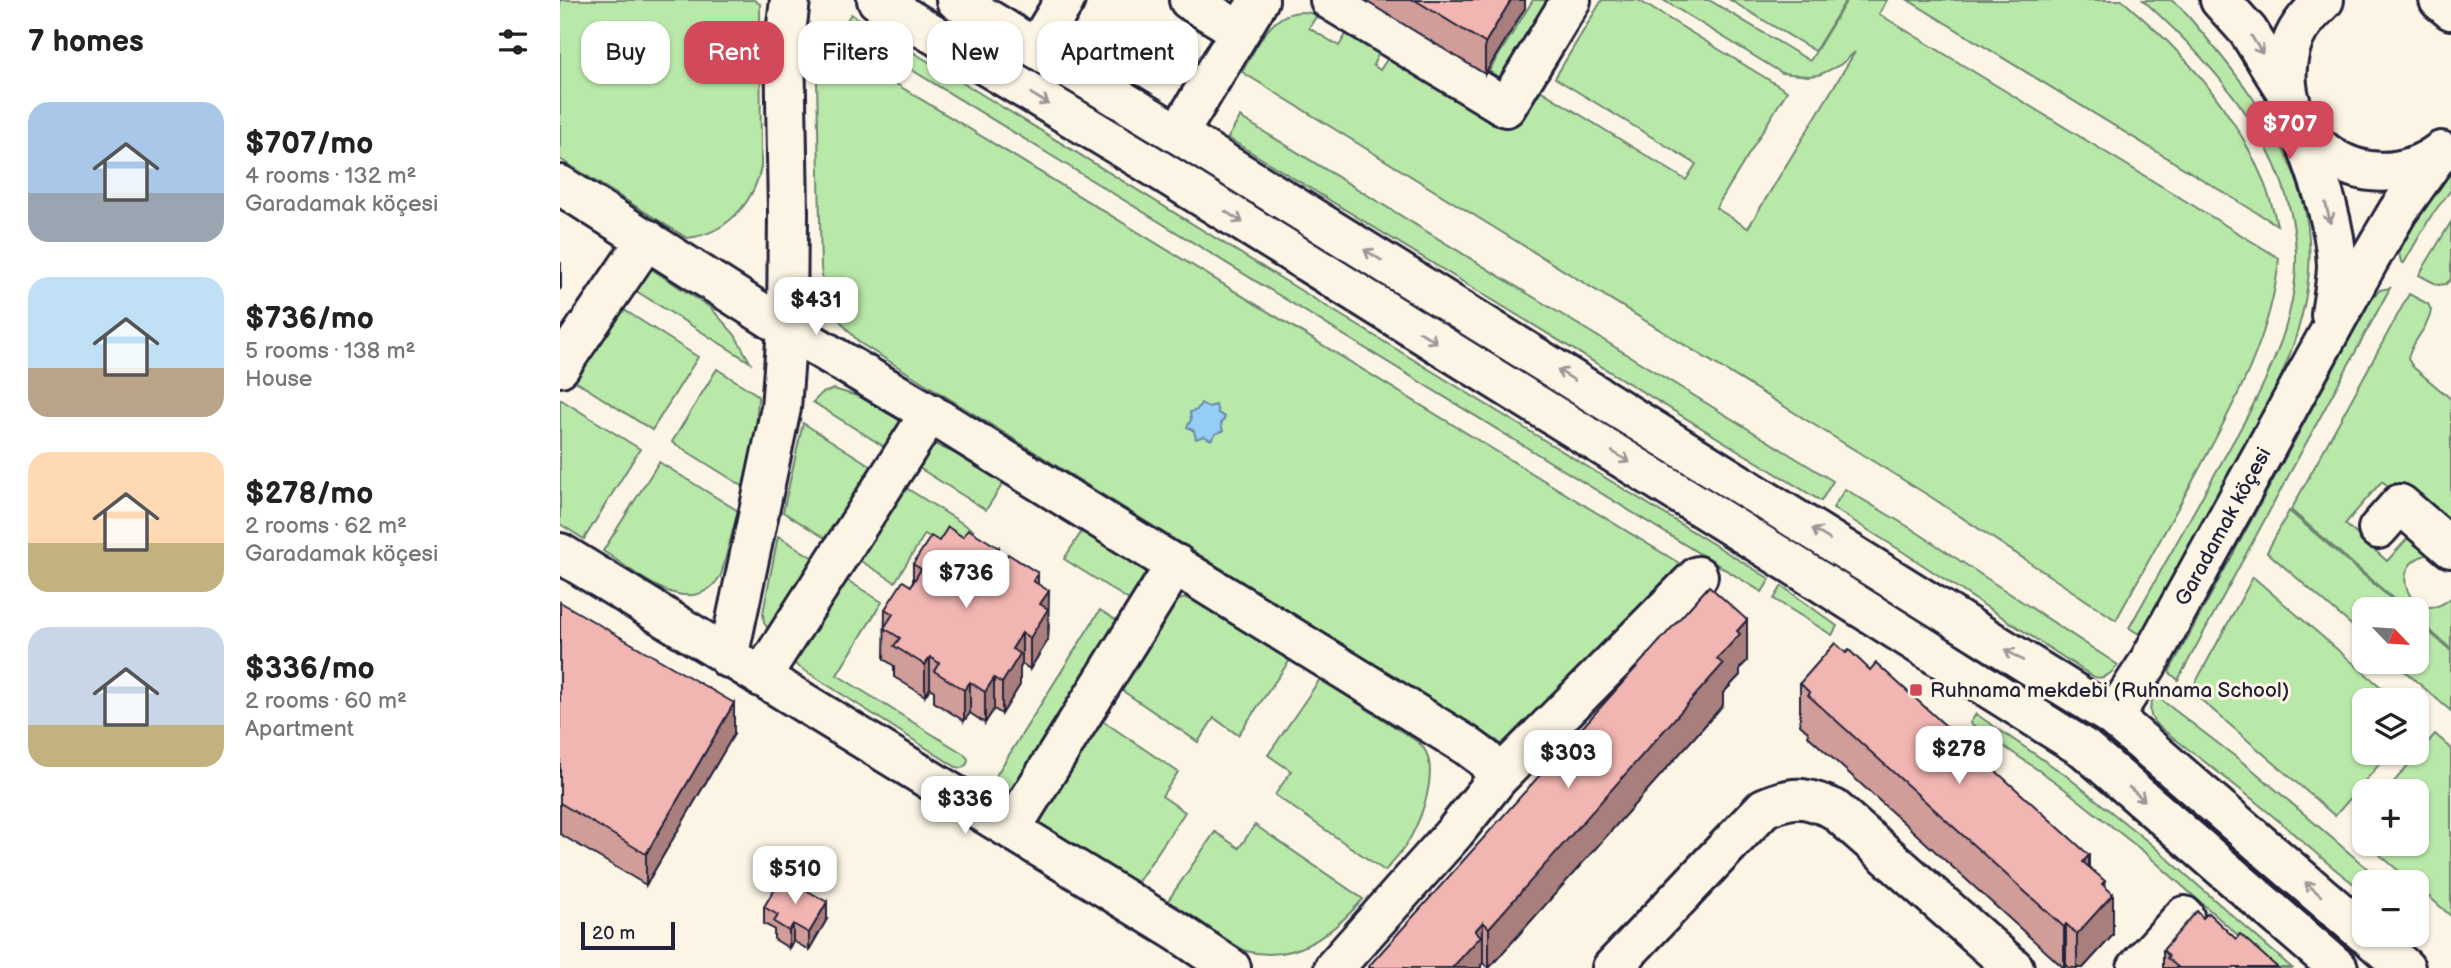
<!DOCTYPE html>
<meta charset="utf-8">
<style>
body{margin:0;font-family:"Balsamiq Sans",sans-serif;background:#f6f6f6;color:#222;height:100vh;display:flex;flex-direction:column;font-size:26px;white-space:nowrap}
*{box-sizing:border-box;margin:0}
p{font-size:23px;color:#767676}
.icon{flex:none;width:38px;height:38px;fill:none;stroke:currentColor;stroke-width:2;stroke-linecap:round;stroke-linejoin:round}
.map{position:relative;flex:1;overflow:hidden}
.sheet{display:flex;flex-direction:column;background:#fff;width:560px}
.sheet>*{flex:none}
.banner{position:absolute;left:21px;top:21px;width:665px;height:63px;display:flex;gap:14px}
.needle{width:46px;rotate:115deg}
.tools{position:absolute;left:1792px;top:597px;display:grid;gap:14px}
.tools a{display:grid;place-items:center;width:77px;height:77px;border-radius:14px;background:#fff;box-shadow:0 2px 5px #0004;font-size:35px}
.scale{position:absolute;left:21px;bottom:18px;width:94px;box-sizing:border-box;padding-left:7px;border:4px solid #22223b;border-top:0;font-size:19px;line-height:24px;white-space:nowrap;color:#22223b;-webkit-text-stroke:5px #fcf5e5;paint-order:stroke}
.price{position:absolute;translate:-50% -60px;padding:0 16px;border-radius:14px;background:#fff;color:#222;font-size:23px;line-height:46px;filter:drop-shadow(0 2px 4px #0008)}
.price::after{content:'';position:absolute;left:50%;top:42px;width:21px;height:16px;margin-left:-10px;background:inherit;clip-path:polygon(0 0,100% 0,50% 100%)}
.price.active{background:#d1495b;color:#fff}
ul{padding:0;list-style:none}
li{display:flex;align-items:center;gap:21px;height:175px;padding:0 28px}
li span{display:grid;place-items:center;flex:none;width:196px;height:140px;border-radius:21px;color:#555}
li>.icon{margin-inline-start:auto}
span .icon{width:84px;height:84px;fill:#fffc;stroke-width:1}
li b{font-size:30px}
h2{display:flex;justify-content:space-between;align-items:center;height:84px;padding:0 28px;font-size:30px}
.chip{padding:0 24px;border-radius:21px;background:#fff;box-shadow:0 2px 5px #0004;font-size:24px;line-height:63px}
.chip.active{background:#d1495b;color:#fff}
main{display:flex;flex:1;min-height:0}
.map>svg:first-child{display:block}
</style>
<main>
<section class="sheet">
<h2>7 homes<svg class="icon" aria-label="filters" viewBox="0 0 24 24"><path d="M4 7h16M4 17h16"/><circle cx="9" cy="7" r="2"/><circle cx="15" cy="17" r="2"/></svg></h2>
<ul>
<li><span style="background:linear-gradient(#a9c7e8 65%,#9aa5b1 0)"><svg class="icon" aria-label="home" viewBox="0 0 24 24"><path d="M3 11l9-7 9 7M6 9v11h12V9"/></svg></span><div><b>$707/mo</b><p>4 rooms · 132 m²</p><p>Garadamak köçesi</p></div></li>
<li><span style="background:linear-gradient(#bfe0f5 65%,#b9a48a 0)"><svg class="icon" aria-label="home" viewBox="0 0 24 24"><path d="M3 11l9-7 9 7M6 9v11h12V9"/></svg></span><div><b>$736/mo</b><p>5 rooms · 138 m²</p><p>House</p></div></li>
<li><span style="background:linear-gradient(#ffd9b3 65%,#c2b280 0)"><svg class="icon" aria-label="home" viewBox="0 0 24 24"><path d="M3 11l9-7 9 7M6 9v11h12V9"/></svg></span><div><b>$278/mo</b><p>2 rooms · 62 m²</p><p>Garadamak köçesi</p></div></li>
<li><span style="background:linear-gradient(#c9d6e8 70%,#c2b280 0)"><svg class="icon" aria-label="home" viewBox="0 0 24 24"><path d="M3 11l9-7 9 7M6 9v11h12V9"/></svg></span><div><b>$336/mo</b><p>2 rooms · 60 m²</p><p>Apartment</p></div></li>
</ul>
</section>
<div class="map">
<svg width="1891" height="968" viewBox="0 0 1891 968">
<rect width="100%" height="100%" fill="#fcf5e5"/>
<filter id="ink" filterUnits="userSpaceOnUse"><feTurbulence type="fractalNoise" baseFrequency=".0143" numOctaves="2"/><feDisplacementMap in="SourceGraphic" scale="14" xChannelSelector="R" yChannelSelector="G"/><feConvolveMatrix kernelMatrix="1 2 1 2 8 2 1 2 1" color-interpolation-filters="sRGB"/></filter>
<g filter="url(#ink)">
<path fill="#b9e9a9" stroke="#6e8672" stroke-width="2" d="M0,0H194L200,4L201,167C193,204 166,234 127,238L0,159Z
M973,0H994L945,81L929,71Z
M1042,0H1078L1227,91L1156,208L1188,228L1295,52L1280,65L1259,75L1248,76L1222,73L1103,0H1149L1250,61L1287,0H1327L1319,14L1719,258C1712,339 1669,414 1631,484C1606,529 1581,575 1556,620L1371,497L682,72C699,43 716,0 757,15L749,28L779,46L787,33L819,53L813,65L820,70L828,58L926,116L975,87L1126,180L1136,164L995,78Z
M1170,0H1286L1255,51Z
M1348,0H1562C1578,14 1594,28 1609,43C1658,91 1702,157 1717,225Z
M1583,0H1611L1621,8C1668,62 1723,128 1742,198C1772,304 1708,407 1659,496C1633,542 1607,588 1581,635L1569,628C1595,581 1621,535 1647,488C1686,418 1739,337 1736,252C1732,150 1655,65 1583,0Z
M291,14L1210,579L1202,592L282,27Z
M256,35L1122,565L949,746L942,744L300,343C274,316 265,305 261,268Z
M680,117L1273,481L1261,501L668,138Z
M1891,172V190L1871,216L1844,263L1841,262L1839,253L1862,209Z
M1891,222V279L1886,284L1878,285L1859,275Z
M82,263L151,308L175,335L190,362L68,286Z
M1830,288L1618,680L1609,672L1812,298L1820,290Z
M1849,294L1868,304L1871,310C1869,328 1851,341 1848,359L1853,367L1891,399V541L1822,481L1785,524L1827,561L1858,527L1871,554C1821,562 1853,631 1891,598V649L1857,619V609H1845L1731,510Z
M55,304L138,357L92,430L9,377Z
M157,369L196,394L198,397L196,431L184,487L112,442Z
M274,389L300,397L344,423L331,451L253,402L262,393Z
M0,399L80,449L24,539L0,524Z
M243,423L319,471L273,543L223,512Z
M372,443L401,456L444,482L426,510L353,464Z
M99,462L178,511L161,575C131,624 76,572 43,551Z
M340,484L413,530L398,554L365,534L335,582L294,557Z
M1285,489L1352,529L1558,665C1551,674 1543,681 1532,676L1340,550L1273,508Z
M1729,511L1843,609H1804V636L1707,552Z
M522,531L595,577L577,605L504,559Z
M218,536L261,563L209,630L204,623L203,613Z
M282,577L322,602L277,675L404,754L408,759L407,764L402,768L396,767L233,663L232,657Z
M1693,577L1836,700H1804V752L1829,753L1775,816L1631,691Z
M1222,586L1277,626L1272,635L1214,599Z
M625,598L640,602L730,660L678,735L654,718L638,742L557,687L613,602Z
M540,610L564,625L456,794C441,798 433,789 437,774Z
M1857,621L1891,651V711L1834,662H1857Z
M760,679L858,742C884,763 861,822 846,845C840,854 832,862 825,871L715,795L731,771L708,755Z
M1595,695L1694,771L1823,882H1804V891C1769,867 1740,838 1708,812C1672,782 1634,754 1597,725C1588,716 1589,705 1595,695Z
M1416,714L1504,774L1591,844L1732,968H1715L1584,852L1497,783L1410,723Z
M537,717L618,772L602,796L625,812L575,886L483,826L478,817Z
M1875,734L1891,748V916L1857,886V882H1852L1807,844H1857V791H1826Z
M695,825L803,899C772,934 735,964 686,951L605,905L655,832L679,848Z"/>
<path fill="#96cef5" stroke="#6889ab" stroke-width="2" d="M641,403L648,407L656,405L658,413L665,417L661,424L663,431L655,434L651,440L644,436L636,439L634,431L627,427L631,420L630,412L637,410Z"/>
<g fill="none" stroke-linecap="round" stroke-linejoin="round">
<g stroke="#22223b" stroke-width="44">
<path id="minor" d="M629,0L680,31
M770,0L946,107L1011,0
M476,48L505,0
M618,134L699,0
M0,185L227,329L379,419L906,745L925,759L938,778
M0,367L87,239
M1818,529L1840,504L1891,548
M0,553L618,932L671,968
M168,658L221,408L227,329L228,213L225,41L230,0
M201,677L370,413
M451,829L616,564
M774,968L895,832L938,778L1138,576
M1052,968L1204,808C1234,795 1244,796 1274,809L1454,968
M1577,968L1624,916"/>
</g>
<g stroke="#22223b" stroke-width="44">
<g id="major">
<path d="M317,0L596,168L1229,562L1525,749L1778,968"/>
<path d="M396,0L618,134L1553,717L1804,933"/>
<path d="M1660,0L1688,31L1728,95"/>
<path d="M1764,0C1751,13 1738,26 1732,43C1702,134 1804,210 1881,151"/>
<path d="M1879,0L1891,10"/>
<path d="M1742,132C1757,175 1775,219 1777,265C1777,281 1773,299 1771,315"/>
<path id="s1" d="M1553,717L1587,665L1809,260L1838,211L1879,153"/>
<path d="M1806,934L1845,968"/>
</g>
</g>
<use href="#minor" stroke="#fcf5e5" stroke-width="38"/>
<use href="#major" stroke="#fcf5e5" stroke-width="38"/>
</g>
<path fill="#d09d99" stroke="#22223b" stroke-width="2" d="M804,0H965V8L925,74Z
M379,541L439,559L478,584L489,622L488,640L470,669L462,664L460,668V685L442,714L434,709L425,723L410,713L404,721L374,702V691L370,688L365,696L334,677V666L324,659L325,609L351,586L353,582V564Z
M0,602L174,734L86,885L0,834Z
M1286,653L1310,670L1529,867L1545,887L1553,935L1523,968H1509L1506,966L1504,968L1248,736V732L1240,725V683Z
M1187,661L1180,668V675L1163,693V705L929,968L923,963L921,965V968H809V966Z
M204,907L267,919L249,950L233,941L229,948L214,939V929L204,924Z
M1643,918L1676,939L1718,968H1603V950Z"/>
<path fill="#a97f7d" stroke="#22223b" stroke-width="2" d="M951,0H965V8L925,74V43Z
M1,264V288L0,289V265Z
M439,548V579L434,556Z
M478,573V604L473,581Z
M489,591L488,640L470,669V638L480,604Z
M1187,620V661L1180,668V675L1163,693V705L929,968V928L1157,659L1177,631Z
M462,633V664L460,668V685L442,714V683L452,649Z
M370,657V688L365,696V665Z
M434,678V709L425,723V692Z
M410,682V713L404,721V690Z
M174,703V734L86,885V854Z
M1529,855V896L1523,862Z
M1545,881V903L1553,894V935L1523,968H1517V934Z
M267,902V919L249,950V933Z
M923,922V963L921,965V968H892L915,931Z
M233,924V941L229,948V931Z
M1506,924V966L1504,968V927Z"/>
<path fill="#f2b6b2" stroke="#22223b" stroke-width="2" d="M855,0H951L925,43Z
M388,527L403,537L408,529L439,548L434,556L443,561L448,554L478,573L473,581L489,591L480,604L488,609L470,638L462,633L452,649L460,654L442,683L434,678L425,692L410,682L404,690L374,671L379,663L370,657L365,665L334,646L340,638L324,628L333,614L325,609L343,581L351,586L361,569L353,564L371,536L379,541Z
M1149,586L1187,620L1177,631L1180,634L1157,659L1163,664L929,928L923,922L915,931L921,936L892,968H810L809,966Z
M0,602L174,703L86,854L0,803Z
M1275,643L1286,653L1289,650L1310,670L1316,663L1529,855L1523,862L1545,881L1542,884L1553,894L1517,934L1506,924L1504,927L1248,695L1250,693L1240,683Z
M222,876L267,902L249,933L233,924L229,931L214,922L218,915L204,907Z
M1637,911L1643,918L1648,913L1676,939L1680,934L1718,968H1619L1607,958L1609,956L1603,950Z"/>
<defs><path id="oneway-shaft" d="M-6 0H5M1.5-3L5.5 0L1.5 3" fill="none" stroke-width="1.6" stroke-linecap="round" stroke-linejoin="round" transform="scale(1.75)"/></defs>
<g stroke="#9a9698">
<use href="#oneway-shaft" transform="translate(1697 45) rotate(58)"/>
<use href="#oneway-shaft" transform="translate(480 99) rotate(31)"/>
<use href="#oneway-shaft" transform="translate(1768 213) rotate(76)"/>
<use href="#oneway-shaft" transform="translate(674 217) rotate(32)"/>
<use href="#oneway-shaft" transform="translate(813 255) rotate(-148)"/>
<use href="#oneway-shaft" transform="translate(868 337) rotate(32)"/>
<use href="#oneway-shaft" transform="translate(1006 375) rotate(-148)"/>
<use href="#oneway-shaft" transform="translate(1061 457) rotate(32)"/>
<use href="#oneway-shaft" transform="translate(1261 534) rotate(-148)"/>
<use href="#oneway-shaft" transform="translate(1454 655) rotate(-148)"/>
<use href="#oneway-shaft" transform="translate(1577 794) rotate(41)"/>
<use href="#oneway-shaft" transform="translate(1753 889) rotate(-139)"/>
</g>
</g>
<rect fill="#d1495b" stroke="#fcf5e5" stroke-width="2.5" x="1349" y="683" width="14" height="14" rx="3.5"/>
<g text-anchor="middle" stroke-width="6" stroke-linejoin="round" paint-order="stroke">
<g font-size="21" fill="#22223b" stroke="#fcf5e5">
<text dy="7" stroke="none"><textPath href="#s1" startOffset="220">Garadamak köçesi</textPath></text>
</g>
<g font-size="21" fill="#22223b" stroke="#fcf5e5" text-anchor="start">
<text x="1370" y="697">Ruhnama mekdebi (Ruhnama School)</text>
</g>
</g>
</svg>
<div class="tools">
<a><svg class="needle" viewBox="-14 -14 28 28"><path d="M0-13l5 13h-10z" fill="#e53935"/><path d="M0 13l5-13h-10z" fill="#767676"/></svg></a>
<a><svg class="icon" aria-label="layers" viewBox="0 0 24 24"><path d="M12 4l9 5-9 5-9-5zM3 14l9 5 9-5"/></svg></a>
<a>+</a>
<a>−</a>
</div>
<div class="scale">20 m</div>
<b class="price active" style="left:1730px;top:161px">$707</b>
<b class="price" style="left:256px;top:337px">$431</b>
<b class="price" style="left:406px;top:610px">$736</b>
<b class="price" style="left:1399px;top:786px">$278</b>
<b class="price" style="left:1008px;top:790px">$303</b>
<b class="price" style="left:405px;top:836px">$336</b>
<b class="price" style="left:235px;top:906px">$510</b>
<div class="banner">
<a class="chip">Buy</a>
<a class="chip active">Rent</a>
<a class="chip">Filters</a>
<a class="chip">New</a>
<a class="chip">Apartment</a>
</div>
</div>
</main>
